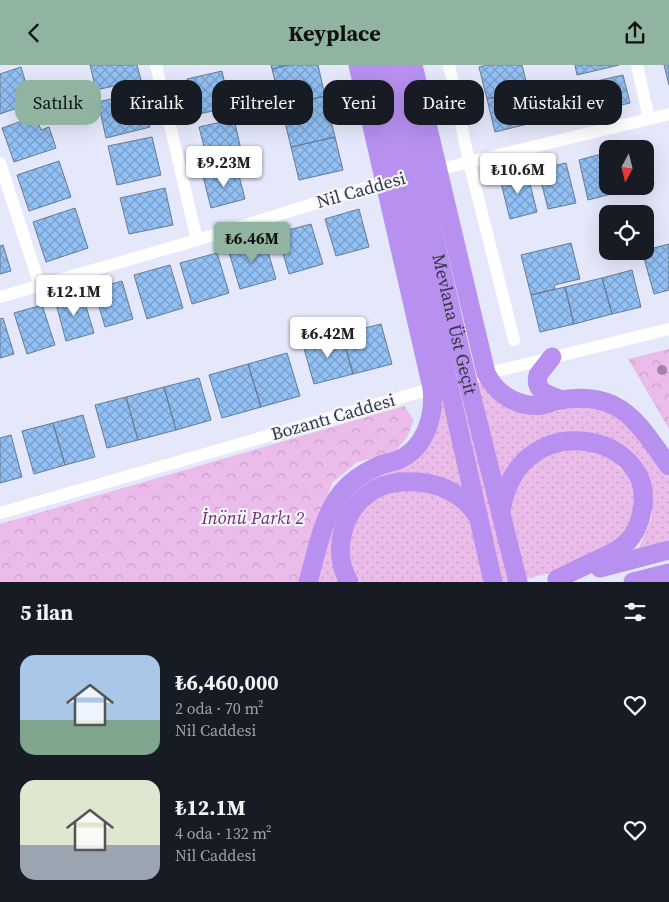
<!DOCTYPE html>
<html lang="tr">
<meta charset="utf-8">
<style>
body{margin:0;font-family:"Source Serif 4",serif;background:#242831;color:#f1f3f6;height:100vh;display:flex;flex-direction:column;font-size:19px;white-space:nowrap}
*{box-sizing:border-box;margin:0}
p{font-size:16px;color:#9ea1a6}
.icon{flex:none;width:28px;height:28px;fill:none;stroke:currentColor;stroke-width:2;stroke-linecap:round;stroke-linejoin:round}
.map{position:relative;height:517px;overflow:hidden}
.details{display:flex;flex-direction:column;background:#171b24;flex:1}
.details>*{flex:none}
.hud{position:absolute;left:15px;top:15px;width:640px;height:45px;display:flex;gap:10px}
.needle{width:32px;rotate:187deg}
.fabs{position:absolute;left:599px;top:75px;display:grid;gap:10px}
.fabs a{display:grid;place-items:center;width:55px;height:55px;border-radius:10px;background:#171b24;box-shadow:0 5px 20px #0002;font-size:25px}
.price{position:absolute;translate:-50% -42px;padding:0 11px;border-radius:5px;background:#fff;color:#222;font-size:16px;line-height:32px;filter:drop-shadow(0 1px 2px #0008)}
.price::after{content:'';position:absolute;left:50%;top:30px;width:15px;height:11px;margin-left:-8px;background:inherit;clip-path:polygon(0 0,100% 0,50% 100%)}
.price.active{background:#90b4a0;color:#111}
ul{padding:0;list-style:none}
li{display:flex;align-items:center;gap:15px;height:125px;padding:0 20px}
li span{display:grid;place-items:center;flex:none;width:140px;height:100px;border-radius:15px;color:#555}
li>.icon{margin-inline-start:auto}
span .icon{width:60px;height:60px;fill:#fffc;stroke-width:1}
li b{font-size:21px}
h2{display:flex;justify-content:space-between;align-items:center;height:60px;padding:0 20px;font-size:21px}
.tag{padding:0 18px;border-radius:15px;background:#171b24;box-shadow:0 5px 20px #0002;font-size:18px;line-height:45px}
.tag.active{background:#90b4a0;color:#111}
header{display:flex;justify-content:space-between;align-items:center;height:65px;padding:0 20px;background:#90b4a0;color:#111;font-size:22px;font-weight:700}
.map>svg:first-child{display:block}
</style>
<header><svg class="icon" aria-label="back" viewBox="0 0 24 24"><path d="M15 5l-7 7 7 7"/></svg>Keyplace<svg class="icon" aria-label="share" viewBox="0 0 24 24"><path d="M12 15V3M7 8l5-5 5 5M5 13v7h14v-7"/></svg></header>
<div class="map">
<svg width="669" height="517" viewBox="0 0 669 517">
<defs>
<pattern id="grass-dots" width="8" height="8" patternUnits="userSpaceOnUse" patternTransform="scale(1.25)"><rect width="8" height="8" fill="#ebbbea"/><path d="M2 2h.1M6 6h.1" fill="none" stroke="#caa1ca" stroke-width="1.8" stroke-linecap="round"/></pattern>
<pattern id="forest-crowns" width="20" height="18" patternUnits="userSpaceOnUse" patternTransform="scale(1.25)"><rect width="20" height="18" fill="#ebbbea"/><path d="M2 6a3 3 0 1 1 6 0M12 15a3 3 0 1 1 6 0" fill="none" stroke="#caa1ca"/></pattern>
<pattern id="building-cross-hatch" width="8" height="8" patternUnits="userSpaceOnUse" patternTransform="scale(1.25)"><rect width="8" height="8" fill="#92c1f6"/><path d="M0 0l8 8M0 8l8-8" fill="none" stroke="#789ec9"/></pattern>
</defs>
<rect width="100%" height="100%" fill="#e4e8fa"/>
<path fill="url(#grass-dots)" d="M482,317L528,346L554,347L578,341L603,344L631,361L669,413V475L639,483L652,452L651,423L627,386L617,401L626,408L635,426V446L619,478L559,506L513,517H361L354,510L340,517H318L325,482L337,445L365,415L403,399L432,376L440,341L441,327Z"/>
<path fill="url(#forest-crowns)" d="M669,284V364L628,294Z
M404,341L414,355L407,372L394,388L357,397L332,418L299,517H0V459Z"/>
<path fill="url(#building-cross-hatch)" stroke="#687b92" d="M90,0H137L141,15L96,25Z
M271,0H288L272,4Z
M288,0H318L325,31L281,41L272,4Z
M487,0H522L528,24L487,34L479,2Z
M575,0H619L577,10Z
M664,0H669V20Z
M21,2L32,38L0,49V9Z
M222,6L230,42L195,50L187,14Z
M623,10L630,38L586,48L579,20Z
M528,24L536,57L495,67L487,34Z
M142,27L150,62L106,73L98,37Z
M325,31L335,72L291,82L281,41Z
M36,51L41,65L49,62L56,83L14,97L2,63Z
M234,54L242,89L208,97L199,62Z
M152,72L161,110L117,120L108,81Z
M335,72L343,105L299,115L291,82Z
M645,79L654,119L645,121V84H624Z
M605,88L608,97V121H613L615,128L588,135L579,95Z
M59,96L71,132L29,146L17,110Z
M566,98L576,138L548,144L538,104Z
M237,103L245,134L211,143L203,111Z
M527,107L537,147L510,154L500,114Z
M625,121H644L626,126Z
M165,123L173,160L129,169L120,133Z
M75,143L88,183L46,197L33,157Z
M359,144L369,182L336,191L325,154Z
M311,159L323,199L289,209L277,168Z
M264,173L276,214L240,224L228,184Z
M571,178L580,214L554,220L555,224L531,230L521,190Z
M669,179V225L654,229L642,186Z
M3,180L11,206L0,209V181Z
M217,188L229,228L192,239L180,198Z
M170,200L183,243L147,254L134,210Z
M632,205L641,242L612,249L602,213Z
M602,213L612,249L574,259L565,222Z
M122,216L133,254L105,262L94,224Z
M565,222L574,259L540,267L531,230Z
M82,228L94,268L66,276L55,235Z
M42,240L55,280L27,289L14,248Z
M3,253L14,289L0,293V254Z
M381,259L392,299L353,309L342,269Z
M342,269L353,309L314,319L303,280Z
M287,288L300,331L261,342L248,299Z
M248,299L261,342L222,353L209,310Z
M199,313L211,355L176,365L164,322Z
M164,322L176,365L138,375L126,332Z
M126,332L138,375L107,383L95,340Z
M83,350L95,392L65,400L53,358Z
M53,358L65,400L34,409L22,366Z
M11,370L22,412L0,418V373Z"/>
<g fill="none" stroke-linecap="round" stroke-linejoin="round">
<path stroke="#fff" stroke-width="12" d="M156,0L197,175
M449,0L469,97L514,275
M637,0L649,54
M0,98L40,221
M432,106L669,49
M0,232L197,175L390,115
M481,310L669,264
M0,448L437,322"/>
<g stroke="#b790f0" stroke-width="19">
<path d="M377,0L493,517"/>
<path id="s1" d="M395,0L460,285L518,517"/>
<path d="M413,0L486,308C496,329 518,343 542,340C547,339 552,337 556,336C575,332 595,332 613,340C638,352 653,380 669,401"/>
<path d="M552,292L538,310C534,327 549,330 562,335"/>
<path d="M501,446C518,337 659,369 642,446C640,458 634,471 625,479C616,487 605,491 595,496C582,502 570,508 557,514"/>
<path d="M600,503L669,485"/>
<path d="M308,517C317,487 322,452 342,427C353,414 368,405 383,399C388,398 393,397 398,395C426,383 435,350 432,323L358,0"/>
<path d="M349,517C330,484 344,439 378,423C385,419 393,418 400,417C431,415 459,424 477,450"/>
<path d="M633,517L669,508"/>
</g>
</g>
<circle fill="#a383ae" cx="662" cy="305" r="5"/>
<g text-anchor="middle" stroke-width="4.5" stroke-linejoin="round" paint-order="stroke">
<g font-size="18" fill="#343642" stroke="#f5f6fc">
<text transform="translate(361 125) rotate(-16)" y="6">Nil Caddesi</text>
<text dy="6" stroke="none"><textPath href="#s1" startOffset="266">Mevlana Üst Geçit</textPath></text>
<text transform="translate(333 352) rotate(-16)" y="6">Bozantı Caddesi</text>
</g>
<g font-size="18" font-style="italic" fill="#6e316f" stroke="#f5f6fc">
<text x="253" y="459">İnönü Parkı 2</text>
</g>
</g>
</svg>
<div class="fabs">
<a><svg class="needle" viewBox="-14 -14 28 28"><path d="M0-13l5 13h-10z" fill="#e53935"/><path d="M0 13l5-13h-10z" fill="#9ea1a6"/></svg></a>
<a><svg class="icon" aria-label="locate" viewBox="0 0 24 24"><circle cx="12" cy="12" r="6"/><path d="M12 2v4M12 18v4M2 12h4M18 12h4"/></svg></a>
</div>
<b class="price" style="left:224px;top:123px">₺9.23M</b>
<b class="price" style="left:518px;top:130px">₺10.6M</b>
<b class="price active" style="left:252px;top:199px">₺6.46M</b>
<b class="price" style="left:74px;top:252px">₺12.1M</b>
<b class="price" style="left:328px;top:294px">₺6.42M</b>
<div class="hud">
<a class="tag active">Satılık</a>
<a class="tag">Kiralık</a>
<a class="tag">Filtreler</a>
<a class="tag">Yeni</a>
<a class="tag">Daire</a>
<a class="tag">Müstakil ev</a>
</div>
</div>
<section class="details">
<h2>5 ilan<svg class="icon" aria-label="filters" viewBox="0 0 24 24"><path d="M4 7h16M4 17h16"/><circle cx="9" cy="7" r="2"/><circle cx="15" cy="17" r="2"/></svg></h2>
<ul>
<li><span style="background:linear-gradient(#a9c7e8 65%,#7fa58c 0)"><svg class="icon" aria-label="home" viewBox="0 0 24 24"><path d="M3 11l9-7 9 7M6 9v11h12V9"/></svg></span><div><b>₺6,460,000</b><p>2 oda · 70 m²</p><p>Nil Caddesi</p></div><svg class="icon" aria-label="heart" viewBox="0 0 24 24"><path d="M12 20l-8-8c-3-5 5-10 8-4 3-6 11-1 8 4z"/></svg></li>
<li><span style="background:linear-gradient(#dfe7d0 65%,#9aa5b1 0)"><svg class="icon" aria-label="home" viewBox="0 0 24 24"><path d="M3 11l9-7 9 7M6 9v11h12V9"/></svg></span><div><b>₺12.1M</b><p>4 oda · 132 m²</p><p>Nil Caddesi</p></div><svg class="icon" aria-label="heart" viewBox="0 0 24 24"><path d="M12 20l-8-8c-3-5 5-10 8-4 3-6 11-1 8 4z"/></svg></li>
</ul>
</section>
